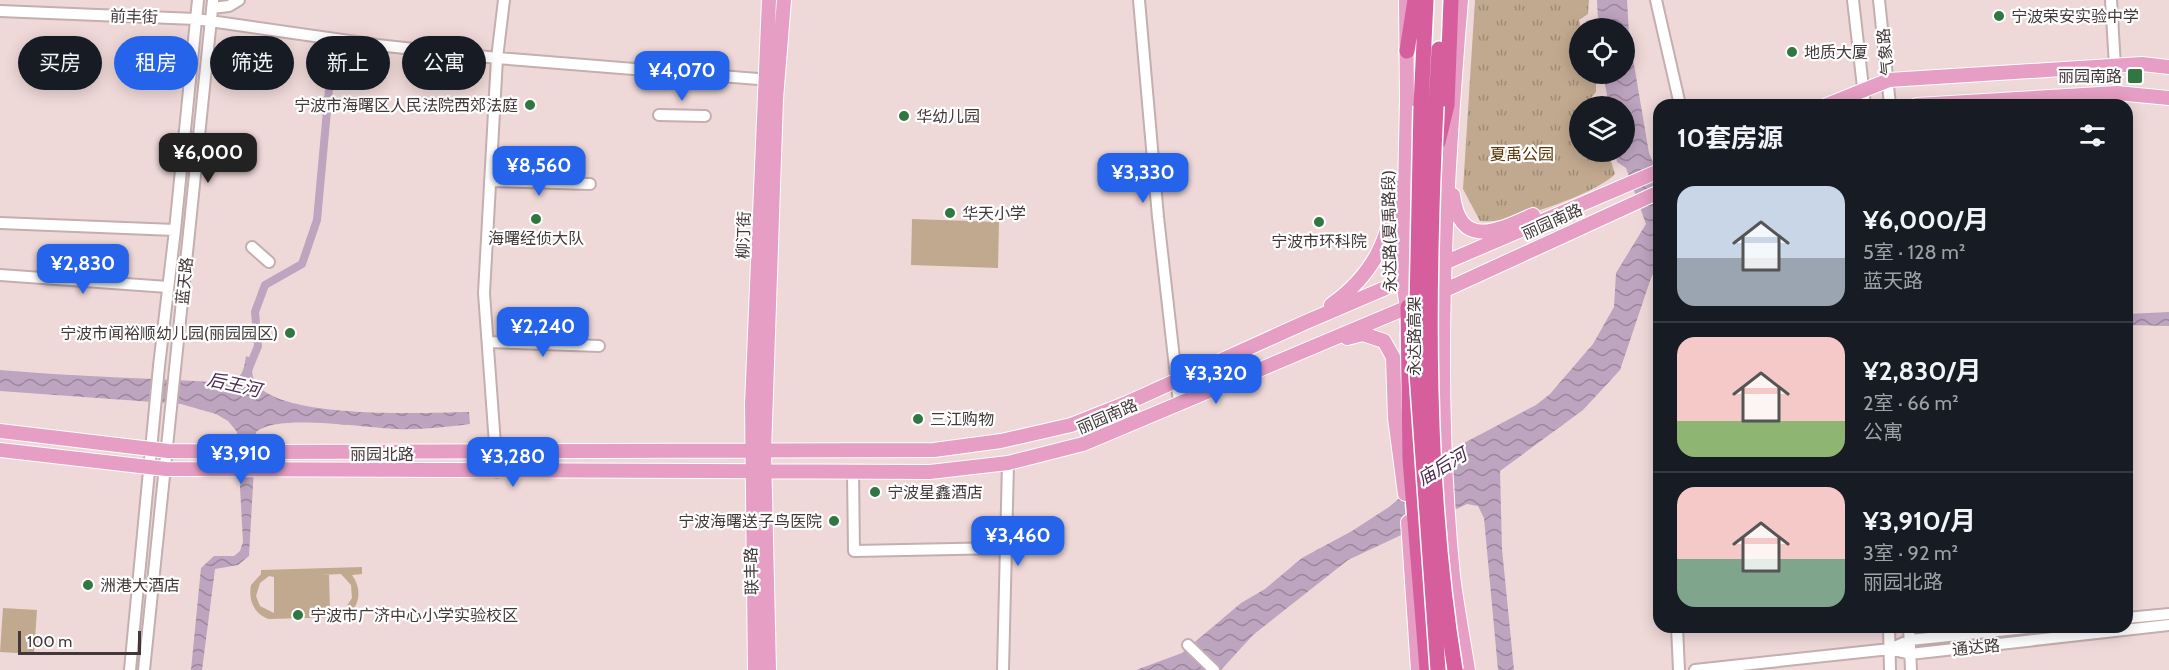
<!DOCTYPE html>
<html lang="zh">
<meta charset="utf-8">
<style>
body{margin:0;font-family:Cabin,"Noto Sans SC",sans-serif;background:#20242c;color:#f1f3f6;height:100vh;display:flex;flex-direction:column;font-size:22px;white-space:nowrap}
*{box-sizing:border-box;margin:0}
p{font-size:20px;color:#9ea1a6}
.icon{flex:none;width:33px;height:33px;fill:none;stroke:currentColor;stroke-width:2;stroke-linecap:round;stroke-linejoin:round}
.map{position:relative;flex:1;overflow:hidden}
.drawer{position:absolute;left:1653px;top:99px;width:480px;height:534px;display:flex;flex-direction:column;background:#171b24;border-radius:18px;box-shadow:0 3px 15px #0003}
.drawer>*{flex:none}
.top-card{position:absolute;left:18px;top:36px;width:570px;height:54px;display:flex;gap:12px}
.tools{position:absolute;left:1569px;top:18px;display:grid;gap:12px}
.tools a{display:grid;place-items:center;width:66px;height:66px;border-radius:50%;background:#171b24;box-shadow:0 3px 15px #0003;font-size:30px}
.scale{position:absolute;left:18px;bottom:15px;width:123px;box-sizing:border-box;padding-left:6px;border:3px solid #423839;border-top:0;font-size:16px;line-height:21px;white-space:nowrap;color:#423839;-webkit-text-stroke:4px #fff;paint-order:stroke}
.price{position:absolute;translate:-50% -51px;padding:0 14px;border-radius:12px;background:#2563eb;color:#fff;font-size:20px;line-height:39px;filter:drop-shadow(0 2px 3px #0008)}
.price::after{content:'';position:absolute;left:50%;top:36px;width:18px;height:14px;margin-left:-9px;background:inherit;clip-path:polygon(0 0,100% 0,50% 100%)}
.price.active{background:#222;color:#fff}
ul{padding:0;list-style:none}
li{display:flex;align-items:center;gap:18px;height:150px;padding:0 24px}
li+li{border-top:2px solid #363941}
li span{display:grid;place-items:center;flex:none;width:168px;height:120px;border-radius:18px;color:#555}
li>.icon{margin-inline-start:auto}
span .icon{width:72px;height:72px;fill:#fffc;stroke-width:1}
li b{font-size:26px}
h2{display:flex;justify-content:space-between;align-items:center;height:72px;padding:0 24px;font-size:26px}
.pill{padding:0 21px;border-radius:27px;background:#171b24;box-shadow:0 3px 15px #0003;font-size:21px;line-height:54px}
.pill.active{background:#2563eb;color:#fff}
.map>svg:first-child{display:block}
</style>
<div class="map">
<svg width="2169" height="670" viewBox="0 0 2169 670">
<defs>
<pattern id="grass-tufts" width="24" height="20" patternUnits="userSpaceOnUse" patternTransform="scale(1.5)"><rect width="24" height="20" fill="#c1a98f"/><path d="M3 7l-1-3M5 7V3M7 7l1-3M15 17l-1-3M17 17v-4M19 17l1-3" fill="none" stroke="#9e8b76"/></pattern>
<pattern id="water-waves" width="16" height="10" patternUnits="userSpaceOnUse" patternTransform="scale(1.5)"><rect width="16" height="10" fill="#bda4bf"/><path d="M0 5q4-4 8 0t8 0" fill="none" stroke="#9b879c"/></pattern>
</defs>
<rect width="100%" height="100%" fill="#efd8d8"/>
<path fill="url(#grass-tufts)" d="M1475,0H1589L1588,14L1579,20L1581,28L1580,74H1596V92L1584,106H1580V152H1608L1615,174C1596,194 1507,225 1480,221L1463,189Z"/>
<path fill="#c1a98f" fill-rule="evenodd" d="M912,219L999,222L998,268L911,265Z
M362,567V574L352,575C362,588 361,607 345,617L269,619C254,614 248,600 251,585L261,574V570ZM341,574L351,585L352,598L344,610L330,611L329,575H321ZM269,576L274,577V613L260,606L256,596L260,583Z
M3,608L37,610L34,654L0,652Z"/>
<path fill="url(#water-waves)" d="M1597,0H1627L1629,35L1649,153L1659,176V262L1651,278L1620,370L1583,410L1500,471L1502,549L1514,670H1498L1484,518L1478,506L1467,504L1348,560L1253,635L1221,670H1136L1182,653L1241,603L1265,589L1302,558L1352,531L1389,507L1466,442L1536,405L1550,394L1593,344L1614,307L1616,273L1646,224L1626,168L1617,162L1615,152H1624V106H1601L1607,95L1603,74H1624V28H1587L1586,21L1598,20Z
M2169,312V326L2127,325V314Z
M246,356L255,360C226,425 437,412 469,412L470,424C446,427 421,430 397,429C367,428 277,413 256,432L249,556L238,565L215,569L202,670H191L201,568L214,556H234L240,551L243,542L237,432L228,421L216,414L181,404L0,391V370C76,377 151,378 227,383C242,380 244,370 246,356Z"/>
<g fill="none" stroke-linecap="round" stroke-linejoin="round">
<path stroke="#bda4bf" stroke-width="8" d="M249,368L258,346L255,312L265,285L302,264L317,220L331,67"/>
<g stroke="#c4aeaf" stroke-width="14">
<path id="minor" d="M1139,0L1158,217L1179,403
M1656,0L1680,105
M1853,0L1865,105
M1879,0L1890,105
M2111,0L2115,66
M212,8L229,6L239,0
M0,11L196,19L377,45L497,58L771,80
M659,115L705,116
M490,181L590,184
M0,223L175,230
M252,247L269,262
M0,275L168,287
M488,342L599,346
M497,472L484,293L497,58L504,0
M853,472L854,551L1004,548
M2127,618L2169,614
M1677,627L1679,670
M1889,627L1890,670
M1909,627L1911,670
M2037,627L1910,640L1890,649L1910,654L2169,625
M1188,645L1214,670
M130,670L159,366L175,230L198,0
M144,670L213,0
M1003,670L1008,463
M1695,670L1890,649"/>
</g>
<g stroke="#fff" stroke-width="16">
<path id="major" d="M1406,0L1407,100L1403,281L1408,315
M1461,0C1445,191 1434,385 1453,576C1457,607 1463,639 1468,670
M1827,105L1889,80L2142,64L2169,67
M1917,105L2117,93L2169,98
M1453,195C1460,251 1499,230 1533,215
M1331,305C1372,276 1392,238 1394,187
M1347,338L1363,334L1384,341L1393,357L1395,418L1405,494
M0,431L168,451L261,452L934,450L1001,441L1071,425L1127,403L1306,322L1659,171
M0,450L166,469L930,472L1008,463L1083,444L1408,307L1659,192
M1408,522L1418,670
M755,670L752,405L769,0
M769,670L764,452L776,99L784,0"/>
</g>
<g stroke="#fff" stroke-width="18">
<path id="highway" d="M1407,51L1415,0
M1421,106L1426,0
M1436,106L1439,49
M1438,142L1447,105L1451,0
M1408,307L1410,459L1427,670"/>
</g>
<use href="#minor" stroke="#fff" stroke-width="10"/>
<use href="#major" stroke="#e69ec4" stroke-width="14"/>
<use href="#highway" stroke="#d65e9d" stroke-width="15"/>
<g stroke="#fff" stroke-width="18" stroke-linecap="butt">
<path id="highway-bridge" d="M1421,106L1416,359L1438,670
M1436,106C1427,293 1425,485 1455,670"/>
</g>
<use href="#highway-bridge" stroke="#d65e9d" stroke-width="15"/>
</g>
<g fill="#317742" stroke="#fff" stroke-width="2">
<circle cx="1999" cy="16" r="6"/>
<circle cx="1792" cy="52" r="6"/>
<rect x="2127" y="68" width="16" height="16" rx="3"/>
<circle cx="530" cy="105" r="6"/>
<circle cx="904" cy="116" r="6"/>
<circle cx="950" cy="213" r="6"/>
<circle cx="536" cy="219" r="6"/>
<circle cx="1319" cy="222" r="6"/>
<circle cx="290" cy="333" r="6"/>
<circle cx="918" cy="419" r="6"/>
<circle cx="875" cy="492" r="6"/>
<circle cx="834" cy="521" r="6"/>
<circle cx="88" cy="585" r="6"/>
<circle cx="298" cy="615" r="6"/>
</g>
<g text-anchor="middle" stroke-width="4.5" stroke-linejoin="round" paint-order="stroke">
<g font-size="16" fill="#423839" stroke="#fff">
<text transform="translate(134 16) rotate(2)" y="6">前丰街</text>
<text transform="translate(1885 52) rotate(-96)" y="6">气象路</text>
<text transform="translate(1552 221) rotate(-24)" y="6">丽园南路</text>
<text transform="translate(1389 231) rotate(-91)" y="6">永达路(夏禹路段)</text>
<text transform="translate(743 235) rotate(-88)" y="6">柳汀街</text>
<text transform="translate(184 281) rotate(-84)" y="6">蓝天路</text>
<text transform="translate(1414 336) rotate(-90)" y="6">永达路高架</text>
<text transform="translate(1107 416) rotate(-23)" y="6">丽园南路</text>
<text x="382" y="460">丽园北路</text>
<text transform="translate(751 571) rotate(-91)" y="6">联丰路</text>
<text transform="translate(1976 647) rotate(-6)" y="6">通达路</text>
</g>
<g font-size="16" fill="#423839" stroke="#fff" text-anchor="start">
<text x="2011" y="22">宁波荣安实验中学</text>
<text x="1804" y="58">地质大厦</text>
<text x="2122" y="82" text-anchor="end">丽园南路</text>
<text x="518" y="111" text-anchor="end">宁波市海曙区人民法院西郊法庭</text>
<text x="916" y="122">华幼儿园</text>
<text x="962" y="219">华天小学</text>
<text x="536" y="244" text-anchor="middle">海曙经侦大队</text>
<text x="1319" y="247" text-anchor="middle">宁波市环科院</text>
<text x="278" y="339" text-anchor="end">宁波市闻裕顺幼儿园(丽园园区)</text>
<text x="930" y="425">三江购物</text>
<text x="887" y="498">宁波星鑫酒店</text>
<text x="822" y="527" text-anchor="end">宁波海曙送子鸟医院</text>
<text x="100" y="591">洲港大酒店</text>
<text x="310" y="621">宁波市广济中心小学实验校区</text>
</g>
<g font-size="16" fill="#573400" stroke="#fff">
<text x="1522" y="160">夏禹公园</text>
</g>
<g font-size="18" font-style="italic" fill="#4d2a51" stroke="#fff">
<text transform="translate(234 385) rotate(13)" y="6">后王河</text>
<text transform="translate(1442 467) rotate(-31)" y="6">庙后河</text>
</g>
</g>
</svg>
<div class="tools">
<a><svg class="icon" aria-label="locate" viewBox="0 0 24 24"><circle cx="12" cy="12" r="6"/><path d="M12 2v4M12 18v4M2 12h4M18 12h4"/></svg></a>
<a><svg class="icon" aria-label="layers" viewBox="0 0 24 24"><path d="M12 4l9 5-9 5-9-5zM3 14l9 5 9-5"/></svg></a>
</div>
<div class="scale">100 m</div>
<b class="price" style="left:682px;top:102px">¥4,070</b>
<b class="price active" style="left:208px;top:184px">¥6,000</b>
<b class="price" style="left:539px;top:197px">¥8,560</b>
<b class="price" style="left:1143px;top:204px">¥3,330</b>
<b class="price" style="left:83px;top:295px">¥2,830</b>
<b class="price" style="left:543px;top:358px">¥2,240</b>
<b class="price" style="left:1216px;top:405px">¥3,320</b>
<b class="price" style="left:241px;top:485px">¥3,910</b>
<b class="price" style="left:513px;top:488px">¥3,280</b>
<b class="price" style="left:1018px;top:567px">¥3,460</b>
<div class="top-card">
<a class="pill">买房</a>
<a class="pill active">租房</a>
<a class="pill">筛选</a>
<a class="pill">新上</a>
<a class="pill">公寓</a>
</div>
<section class="drawer">
<h2>10套房源<svg class="icon" aria-label="filters" viewBox="0 0 24 24"><path d="M4 7h16M4 17h16"/><circle cx="9" cy="7" r="2"/><circle cx="15" cy="17" r="2"/></svg></h2>
<ul>
<li><span style="background:linear-gradient(#c9d6e8 60%,#9aa5b1 0)"><svg class="icon" aria-label="home" viewBox="0 0 24 24"><path d="M3 11l9-7 9 7M6 9v11h12V9"/></svg></span><div><b>¥6,000/月</b><p>5室 · 128 m²</p><p>蓝天路</p></div></li>
<li><span style="background:linear-gradient(#f6c9c9 70%,#8fb573 0)"><svg class="icon" aria-label="home" viewBox="0 0 24 24"><path d="M3 11l9-7 9 7M6 9v11h12V9"/></svg></span><div><b>¥2,830/月</b><p>2室 · 66 m²</p><p>公寓</p></div></li>
<li><span style="background:linear-gradient(#f6c9c9 60%,#7fa58c 0)"><svg class="icon" aria-label="home" viewBox="0 0 24 24"><path d="M3 11l9-7 9 7M6 9v11h12V9"/></svg></span><div><b>¥3,910/月</b><p>3室 · 92 m²</p><p>丽园北路</p></div></li>
</ul>
</section>
</div>
